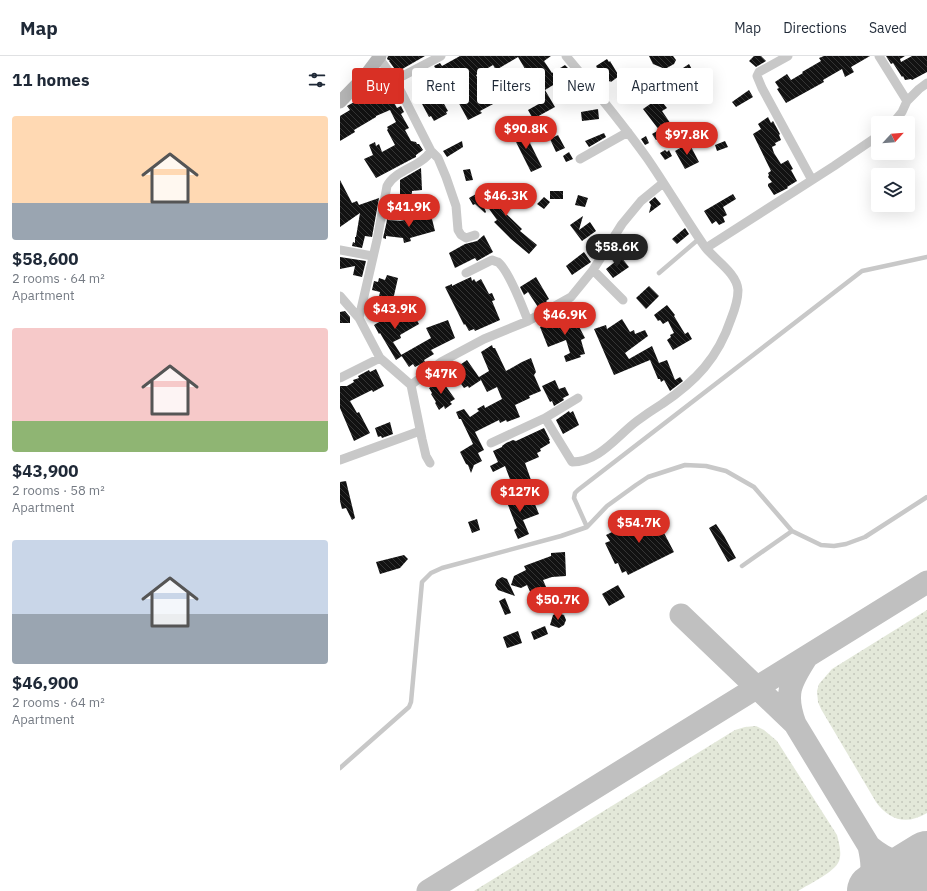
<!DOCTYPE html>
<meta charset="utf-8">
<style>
body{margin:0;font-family:"IBM Plex Sans",sans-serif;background:#f6f6f7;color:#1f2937;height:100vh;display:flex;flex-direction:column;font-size:15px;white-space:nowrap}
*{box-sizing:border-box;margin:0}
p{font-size:13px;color:#747a83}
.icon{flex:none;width:22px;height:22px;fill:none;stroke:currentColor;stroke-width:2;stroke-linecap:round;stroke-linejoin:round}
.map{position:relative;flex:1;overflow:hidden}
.details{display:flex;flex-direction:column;background:#fff;width:340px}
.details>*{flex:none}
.guide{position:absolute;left:12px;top:12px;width:380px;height:36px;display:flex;gap:8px}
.needle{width:26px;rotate:64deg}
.buttons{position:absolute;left:531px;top:60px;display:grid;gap:8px}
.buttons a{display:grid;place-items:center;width:44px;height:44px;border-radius:4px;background:#fff;box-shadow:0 4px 16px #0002;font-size:20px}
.price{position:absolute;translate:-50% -34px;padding:0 9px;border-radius:14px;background:#d93025;color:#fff;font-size:13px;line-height:26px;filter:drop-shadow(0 1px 2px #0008)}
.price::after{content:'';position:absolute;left:50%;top:24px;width:12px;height:9px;margin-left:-6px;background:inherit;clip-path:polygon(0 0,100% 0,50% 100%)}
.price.selected{background:#222;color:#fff}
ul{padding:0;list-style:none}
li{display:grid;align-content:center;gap:8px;height:212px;padding:0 12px}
li span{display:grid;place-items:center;height:124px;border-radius:4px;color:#555}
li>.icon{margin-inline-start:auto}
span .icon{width:72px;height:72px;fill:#fffc;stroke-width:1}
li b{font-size:17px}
h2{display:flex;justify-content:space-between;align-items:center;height:48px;padding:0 12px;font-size:17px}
.pill{padding:0 14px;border-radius:4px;background:#fff;box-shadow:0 4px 16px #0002;font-size:14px;line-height:36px}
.pill.selected{background:#d93025;color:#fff}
header{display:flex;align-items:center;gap:24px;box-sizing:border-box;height:56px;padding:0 20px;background:#fff;border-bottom:1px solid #e0e1e3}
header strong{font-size:19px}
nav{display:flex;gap:22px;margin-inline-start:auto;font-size:14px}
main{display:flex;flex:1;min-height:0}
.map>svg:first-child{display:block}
</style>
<header>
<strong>Map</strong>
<nav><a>Map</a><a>Directions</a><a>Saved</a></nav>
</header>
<main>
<section class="details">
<h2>11 homes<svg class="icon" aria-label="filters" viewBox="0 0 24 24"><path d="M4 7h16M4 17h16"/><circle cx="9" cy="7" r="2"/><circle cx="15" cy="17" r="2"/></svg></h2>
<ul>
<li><span style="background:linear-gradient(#ffd9b3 70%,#9aa5b1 0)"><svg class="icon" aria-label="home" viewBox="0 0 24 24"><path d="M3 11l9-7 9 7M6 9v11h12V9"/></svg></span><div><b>$58,600</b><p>2 rooms · 64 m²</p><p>Apartment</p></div></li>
<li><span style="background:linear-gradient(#f6c9c9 75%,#8fb573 0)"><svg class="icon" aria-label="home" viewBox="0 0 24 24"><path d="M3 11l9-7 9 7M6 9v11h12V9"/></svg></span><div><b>$43,900</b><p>2 rooms · 58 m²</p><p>Apartment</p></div></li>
<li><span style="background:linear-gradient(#c9d6e8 60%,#9aa5b1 0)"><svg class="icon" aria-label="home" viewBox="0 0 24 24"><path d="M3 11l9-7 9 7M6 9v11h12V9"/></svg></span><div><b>$46,900</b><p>2 rooms · 64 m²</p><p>Apartment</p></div></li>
</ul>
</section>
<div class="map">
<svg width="587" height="835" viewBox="0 0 587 835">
<defs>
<pattern id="grass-dots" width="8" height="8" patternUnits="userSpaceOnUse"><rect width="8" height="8" fill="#e3e8d9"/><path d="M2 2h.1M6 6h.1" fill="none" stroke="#c3c7ba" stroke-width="1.8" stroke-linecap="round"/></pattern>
<pattern id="building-back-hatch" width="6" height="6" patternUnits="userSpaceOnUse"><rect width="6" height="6" fill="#121212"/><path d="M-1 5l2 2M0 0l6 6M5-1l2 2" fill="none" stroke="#353535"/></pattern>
</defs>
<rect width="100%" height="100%" fill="#fff"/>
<path fill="url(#grass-dots)" d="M587,554V757C567,769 550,765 536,746L481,653L478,646L477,635L479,628L492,613Z
M416,670L424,674L437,685L497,779C499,787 502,797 499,805C495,816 469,828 458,835H134L395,674L405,671Z"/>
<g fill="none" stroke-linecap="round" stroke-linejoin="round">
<path stroke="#c0c0c0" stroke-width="23" d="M341,559L455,668
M466,602C450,627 444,638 455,668L529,790C547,805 564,812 587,802
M88,835L587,526
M525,835C534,818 533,808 529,790"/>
<path stroke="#c0c0c0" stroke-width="56" d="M535,835L587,803"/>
</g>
<path fill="url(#building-back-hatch)" d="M48,0H85L57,16L49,5H50L47,3Z
M120,0H211L204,5L212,17L225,9L233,17L205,34L215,51L193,63L188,54L204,45L178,1L156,14L153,9L136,19L143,32L157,25L166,43L156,48L155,47L140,55L142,57L128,64L115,40L111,34L108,35L94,10L100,7L102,10Z
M309,0H333L336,4L334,8L325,13L313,8Z
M414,0H421L426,5L416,11L409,5Z
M484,0H530L511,11L514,16L505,21L502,13L483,24L484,26L446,47L437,33L439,32L435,26L447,18L451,24L463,17L462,16L481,5L479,2Z
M546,0H565L560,3L561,6L572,0H587V16L572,24L571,23L565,24L563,20L562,21L553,7L551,8Z
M267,3L269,6L270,5L279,20L271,26L270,25L265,28L255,14L257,12L256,10Z
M349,8L354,17L348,20L343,12Z
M40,13L46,22L42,25L48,38L49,37L57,52L61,50L64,56L61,58L69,72L65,74L71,85L76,86L77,88H79L83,94L76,99V101L72,103L36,122L24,103L33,99L29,89L35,86L36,90L39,88L42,96L55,89L47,74L48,73L47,71L56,66L50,54L36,60V61L14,74L15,76L0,85V60L10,54L7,50L27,39L23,34Z
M409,34L413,41L396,51L392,46Z
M98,37L108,55L106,56L107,58L94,65L91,60L89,61L81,46Z
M319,42L327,52L322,55L335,74L316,84L312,78L319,74L303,53Z
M258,53L259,63L242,65L241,56Z
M428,61L431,67L433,65L440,78L439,79L441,84L435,87L436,89L432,91L434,97L441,108L448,104L453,113L451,114L457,125L447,131L448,132L434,139L428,130V128L432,126L428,121L429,119L428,117L431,115L413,78L421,73L418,68Z
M182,71L202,111L191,116L171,76Z
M264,77L266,81L249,91L245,85Z
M218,79L225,92L216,96L210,83Z
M306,80L309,87L305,89L301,83Z
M122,85L123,91L107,101L103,95Z
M385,85L388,91L377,95L375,89Z
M349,87L359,106L345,113L335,95Z
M325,94L327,96L329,94L332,100L325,104L320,97Z
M229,96L233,103L226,106L223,100Z
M81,112L82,134L72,135L71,151H60V124Z
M130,113L133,124L126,125L123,114Z
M0,124L12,147L17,145L19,149L39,142L32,181L25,180L22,192L12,190L13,186L15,187V181H16L20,157L0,171Z
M187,133L182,145L159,151L182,173L180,175L197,189L189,198L171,183L154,166L157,164L147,150L144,151L146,156L145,157L135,148L133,149L129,142L136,138L140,145L150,138L152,142Z
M210,135H223V143H210Z
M393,138L396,143L383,151L387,159L383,161L385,166L379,169L376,165L372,168L364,155Z
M238,139L248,142L245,151L235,149Z
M204,141L210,146L204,153L197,148Z
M315,141L321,148L309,157L311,149L309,146Z
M91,159L95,175L70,182L71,185L64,187L63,182L46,180V183L43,182L48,160V164L60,165Z
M243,160L239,174L250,166L256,175L242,185L230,169Z
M345,172L349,178L337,188L332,183Z
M144,179L153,196L137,205L135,202L115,212L109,197L125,188L137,185Z
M244,196L251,206L232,219L226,210Z
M0,201L26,205L22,221L13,219L15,210L0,213Z
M281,201L289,211L273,222L266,213Z
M47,219L58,222L50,257L36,254L40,236L32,234L34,225L38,226L39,222L45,224Z
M131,221L132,225L134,223L136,226L141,223L149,238L152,237L155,244L152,245L160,264L135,275L134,273L129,275L125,268L124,269L105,231L112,228V230L118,227Z
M196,221L209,243L206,245L207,246L198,251L188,236L184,239L180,231Z
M309,230L319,240L306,253L296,242Z
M327,249L335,259L334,260L345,278L348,276L352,283L333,294L327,284L331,281L330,279L334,277L328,265L323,268L320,264L318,265L314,259Z
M5,255L10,261V267H0V256Z
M58,255H61L63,259L66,258L70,263L75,261L79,268L60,279L61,282L53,286L62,300L56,304L40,277L39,278L34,269Z
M230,259L235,263L245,282L241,284L245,298L240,299L241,301L226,306L224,300L230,297L226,284L208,291L200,271L206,267L212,268Z
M282,263L290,276L294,274L295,278L305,274L308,280L285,297L289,303L312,290L319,307L327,304L335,324L340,321L343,325L330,335L324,324L321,326L320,323H318L310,304L274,319L254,273L266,269L267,273Z
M108,264L115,282L91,294L94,298L84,304L85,306L75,311L73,308L69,311L61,299L91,282L86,272Z
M152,289L153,292H155L166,315L182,306L191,302L196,316L194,319L201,335L189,340L190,342L175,349L180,361L167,366L166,364L160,367L159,364L135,376L144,394L138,397L142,405L134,409L131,417L128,409L126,408L120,396L133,388L121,363H119L116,356L124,353L130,361L139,355L137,353L144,349L145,352L162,343L157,331L147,336L141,324L129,332L128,330L124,332L110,313L114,310L117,311L127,304L141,324L139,321L149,315L141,296Z
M36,313L44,330L33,336L32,334L10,345L17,357L19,356L30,377L14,385L0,352V330H7L14,326L13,324L19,322L18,320L29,314L30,316Z
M100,322L115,343L110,346L112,348L105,353L104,350L99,354L95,347L96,346L91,338L92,337L89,332L94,329L93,326Z
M215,324L219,333L225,331L229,339L223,342L224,344L214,350L212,345L210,346L202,330Z
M229,355L230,357L233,355L239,369L223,378L216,364Z
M50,366L53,378L42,382L41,380L38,381L35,372Z
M204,372L210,384H209L210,387L200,393L201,395L197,397L199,401L185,407L191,424L173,431L165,410L153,416L150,410L158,406L153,395L162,391V390L166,387L173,384L176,385Z
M6,425L15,462L12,464L6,452L2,453L0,445V426Z
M175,435L179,445L184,444L186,449L194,446L199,458L183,464L189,478L178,483L174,474L177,472L164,439Z
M313,456L334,496L288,519L286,515L282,517L278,507L275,508L265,487L270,485L266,479Z
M137,463L140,474L132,477L128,466Z
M376,468L384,480L396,502L388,506L369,472Z
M225,496L226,520L212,521L203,524L211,542L196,549L187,529L181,532L171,529L174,520L186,514L184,510L211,500V497Z
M64,499L68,503L60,512L40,518L36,506Z
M162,521L167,523L175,540L158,534L155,529L157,524Z
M278,529L285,541L269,550L262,538Z
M165,542L171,557L165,559L159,545Z
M218,557L224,559L226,564L224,569L219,572L210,569L213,559Z
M205,570L208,578L194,584L191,576Z
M178,575L182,587L167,592L163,581Z"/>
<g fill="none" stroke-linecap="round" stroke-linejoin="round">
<path stroke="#c8c8c8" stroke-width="4.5" d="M319,217L360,182
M247,471L234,442L235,437L238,434L522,215L587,201
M402,510L452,475
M0,712L69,651L71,646L82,526L91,517L102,512L221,480L247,471L267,450L296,429L308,421L345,409L366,410L386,415L414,431L452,475L481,489L494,490L506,488L525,481L587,441"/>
<path stroke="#c8c8c8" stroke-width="9" d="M448,0L419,16L417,20L422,32L472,124
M539,0L567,45
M39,2L55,24L101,0
M553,67L562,56L567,45L579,33L587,27
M91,95L98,102L106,121L116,150L118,174L121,179L126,182L135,179
M240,103L288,76
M366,192L494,110L538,80
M0,194L32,200
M253,214L283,244
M126,217L152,204C152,204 157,206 158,206C168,214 183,252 188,265
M0,240L19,262L40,302L71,329L82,383L86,400L90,407
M19,262L37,184L47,130C56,113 81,111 91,95L55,24
M0,322L40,302
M71,329L101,306L144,283L188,265L231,241L253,214L282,168L301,145L323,127
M205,362L232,406C259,406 277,380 297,365C305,359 314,353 322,348C356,325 378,302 391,263C395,253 398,244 398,234C397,217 374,203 365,191C345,162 327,131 307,102C282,67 254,33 226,0
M151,387L205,362L238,342
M0,404L80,375"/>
<path stroke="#b5b5b5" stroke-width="13" d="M0,46L25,20L40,0"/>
</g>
</svg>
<div class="buttons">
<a><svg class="needle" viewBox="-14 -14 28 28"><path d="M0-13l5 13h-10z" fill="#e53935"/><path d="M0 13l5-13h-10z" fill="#747a83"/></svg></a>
<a><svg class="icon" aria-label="layers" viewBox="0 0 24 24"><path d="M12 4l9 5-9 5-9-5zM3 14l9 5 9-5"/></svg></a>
</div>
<b class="price" style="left:186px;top:94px">$90.8K</b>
<b class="price" style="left:347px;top:100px">$97.8K</b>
<b class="price" style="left:166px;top:161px">$46.3K</b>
<b class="price" style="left:69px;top:172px">$41.9K</b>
<b class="price selected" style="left:277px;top:212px">$58.6K</b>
<b class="price" style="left:55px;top:274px">$43.9K</b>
<b class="price" style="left:225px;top:280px">$46.9K</b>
<b class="price" style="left:101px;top:339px">$47K</b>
<b class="price" style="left:180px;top:457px">$127K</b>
<b class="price" style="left:299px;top:488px">$54.7K</b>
<b class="price" style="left:218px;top:565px">$50.7K</b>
<div class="guide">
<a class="pill selected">Buy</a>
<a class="pill">Rent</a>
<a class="pill">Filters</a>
<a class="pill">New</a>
<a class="pill">Apartment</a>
</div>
</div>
</main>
